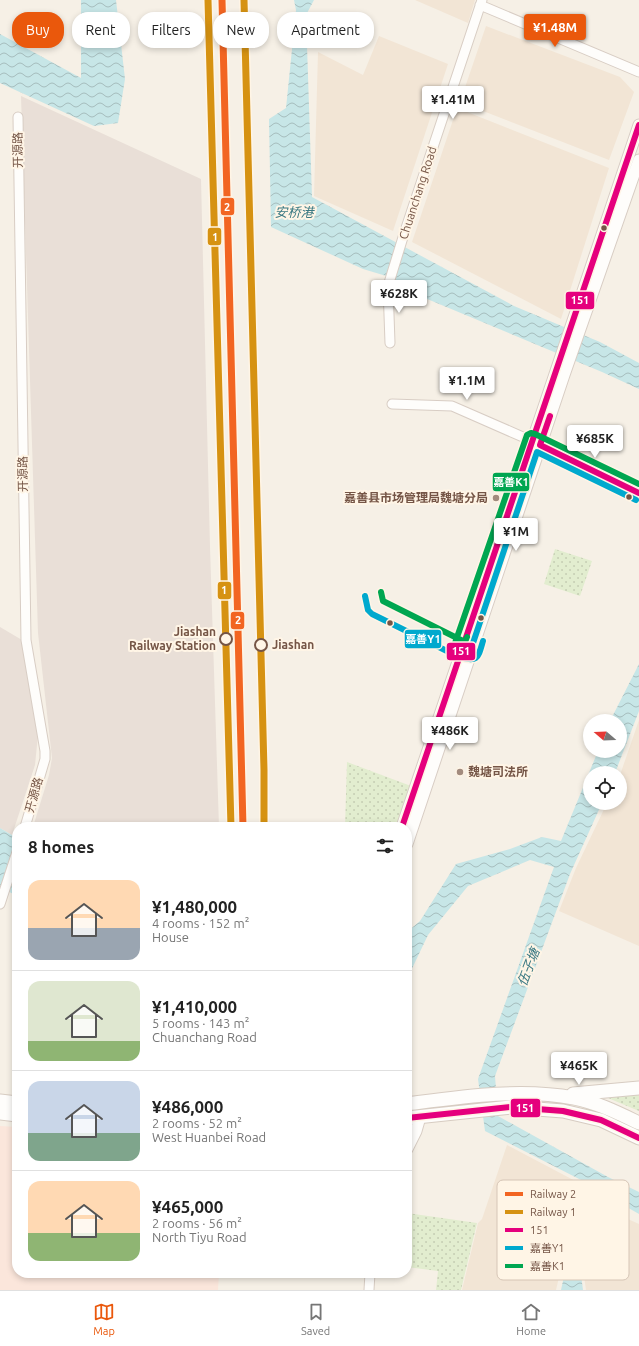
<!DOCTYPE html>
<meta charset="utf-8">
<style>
body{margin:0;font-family:Ubuntu,"Noto Sans SC",sans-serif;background:#f2f2f2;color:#222;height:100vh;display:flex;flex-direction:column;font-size:15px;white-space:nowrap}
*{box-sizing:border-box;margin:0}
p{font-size:13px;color:#767676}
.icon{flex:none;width:22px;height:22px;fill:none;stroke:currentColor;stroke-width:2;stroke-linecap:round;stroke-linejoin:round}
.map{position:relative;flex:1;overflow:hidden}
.sheet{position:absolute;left:12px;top:822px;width:400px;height:456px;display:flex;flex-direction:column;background:#fff;border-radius:16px;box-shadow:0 2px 6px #0003}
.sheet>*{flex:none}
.hud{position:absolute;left:12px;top:12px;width:400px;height:36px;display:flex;gap:8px}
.needle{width:26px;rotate:289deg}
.buttons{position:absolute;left:583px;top:714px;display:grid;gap:8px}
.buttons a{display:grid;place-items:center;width:44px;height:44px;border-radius:50%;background:#fff;box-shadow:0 2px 6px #0003;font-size:20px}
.price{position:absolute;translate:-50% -34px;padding:0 9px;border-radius:4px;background:#fff;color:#222;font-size:13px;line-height:26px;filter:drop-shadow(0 1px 2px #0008)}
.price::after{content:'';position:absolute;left:50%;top:24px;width:12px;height:9px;margin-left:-6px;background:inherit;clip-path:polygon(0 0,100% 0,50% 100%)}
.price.current{background:#ea580c;color:#fff}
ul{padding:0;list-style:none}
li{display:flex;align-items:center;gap:12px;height:100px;padding:0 16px}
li+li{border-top:1px solid #e0e0e0}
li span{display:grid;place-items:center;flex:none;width:112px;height:80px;border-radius:12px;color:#555}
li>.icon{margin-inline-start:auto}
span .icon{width:48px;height:48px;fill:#fffc;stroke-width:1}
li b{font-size:17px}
h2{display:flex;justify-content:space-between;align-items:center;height:48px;padding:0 16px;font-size:17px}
.chip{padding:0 14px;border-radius:16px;background:#fff;box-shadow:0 2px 6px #0003;font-size:14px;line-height:36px}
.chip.current{background:#ea580c;color:#fff}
.tab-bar{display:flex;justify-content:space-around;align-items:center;height:56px;border-top:1px solid #e0e0e0;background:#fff;font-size:11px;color:#767676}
.tab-bar a{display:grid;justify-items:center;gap:2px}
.tab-bar .current{color:#ea580c}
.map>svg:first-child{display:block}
</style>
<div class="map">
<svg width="639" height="1290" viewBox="0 0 639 1290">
<defs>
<pattern id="park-dots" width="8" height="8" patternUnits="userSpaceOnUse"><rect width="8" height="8" fill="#e2edcf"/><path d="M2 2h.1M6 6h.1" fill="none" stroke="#c5cdb3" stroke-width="1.8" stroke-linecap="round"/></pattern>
<pattern id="water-waves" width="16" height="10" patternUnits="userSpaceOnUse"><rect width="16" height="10" fill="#c7e6e7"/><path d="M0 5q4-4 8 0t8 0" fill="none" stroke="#a6bdbd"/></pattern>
</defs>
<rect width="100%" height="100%" fill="#f6f0e6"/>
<path fill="#f2e5d5" d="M415,0H475L468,23Z
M486,26L620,77L634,92L609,160L460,102Z
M379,36L448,64L393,231L314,196L318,52L363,75Z
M457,108L609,168L561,319L412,242Z
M639,720V946L559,911L576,868L607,803H620V775Z
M507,1145L581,1184L556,1290H462L478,1223L482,1219Z
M603,1208L639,1224V1290H586L584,1276Z"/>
<path fill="#fbe6db" d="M0,1126L17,1127V1273H219L218,1290H0Z"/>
<path fill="#e9dfd7" d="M21,96L201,179L210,547L219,827H33L49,775L52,758L38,633Z
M0,627L22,640L38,735L35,765L12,835L0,828Z"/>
<path fill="url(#park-dots)" d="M555,549L592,561L580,596L544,584Z
M347,762L411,786L397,827H345Z
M639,1095V1111L608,1098L611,1096Z
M407,1213L477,1223L461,1290H436L438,1271L407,1267Z"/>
<path fill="url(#water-waves)" d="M81,0H116L125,79L118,123L94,126L0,83V34L81,78Z
M294,0H314L306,15L312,197L514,306L600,342L639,363V389L602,372L420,296L393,278L363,269L271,227L269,119L286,108L296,10Z
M639,664V711L615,773H590V803H602L570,874L495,1076L498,1116L608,1177L639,1192V1214L604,1194L581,1275L583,1290H561L585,1182L485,1131L478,1079L554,867L530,860L468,886L428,935L407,979V932L420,921L456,864L510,849L542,837L561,841L598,751H620V721H610Z
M0,828L17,838V896L0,887Z"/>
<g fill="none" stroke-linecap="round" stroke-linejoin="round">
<g stroke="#d8cdc4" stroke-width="11">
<path id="minor" d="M480,5L639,72
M18,117L26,640L45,751V759L25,827
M390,343L388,286L404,234L482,0
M392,404L452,406L532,441
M0,904L17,852
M369,1290L370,1273"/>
</g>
<g stroke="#d8cdc4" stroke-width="13">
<path id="tertiary" d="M534,443L639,493
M402,827C481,593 561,359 639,125
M407,844L564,375L639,160
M407,1149L416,1131L420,1117"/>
</g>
<g stroke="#d7ccc2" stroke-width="15">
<path id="secondary" d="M573,1094L639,1088
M0,1101L17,1103
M407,1104C461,1097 520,1088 574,1098C596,1102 618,1113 639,1123
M0,1113L17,1115
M407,1118L511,1107L563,1111L601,1120L639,1138"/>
</g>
<use href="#minor" stroke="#fefdfb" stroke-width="9"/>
<use href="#tertiary" stroke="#fefdfb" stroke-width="11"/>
<use href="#secondary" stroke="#fefdfb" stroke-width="13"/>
<g stroke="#fff5e6" stroke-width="9">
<path id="bus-1" d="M550,416L540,445L639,493
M402,827L639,125
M407,1118L511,1107L563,1111L601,1120L639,1138"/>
</g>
<g stroke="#fff5e6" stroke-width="9">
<path id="bus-2" d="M365,596L368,610L372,614L459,657C478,663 478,658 483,641
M470,652L537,452L636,500"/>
</g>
<g stroke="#fff5e6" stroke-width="9">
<path id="bus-3" d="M381,592L383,601L465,642L467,637
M454,646L527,435L531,433L535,434L639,484"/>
</g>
<use href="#bus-1" stroke="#e5007d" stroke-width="6"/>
<use href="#bus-2" stroke="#00a9ce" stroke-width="6"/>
<use href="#bus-3" stroke="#00a651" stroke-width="6"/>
<g stroke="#fff5e6" stroke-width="10">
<path id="rail-1" d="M222,0L243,827"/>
</g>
<g stroke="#fff5e6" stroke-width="10">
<path id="rail-2" d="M208,0L231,827
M244,0L264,770V827"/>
</g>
<use href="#rail-1" stroke="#f26522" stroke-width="7"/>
<use href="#rail-2" stroke="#d69212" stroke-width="7"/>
</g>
<g fill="#755546" stroke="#fff5e6" stroke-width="1.5">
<circle cx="604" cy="228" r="3.5"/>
<circle cx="629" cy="497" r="3.5"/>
<circle cx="481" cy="618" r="3.5"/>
<circle cx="390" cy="623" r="3.5"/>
</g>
<g fill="#a28b7e" stroke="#fff5e6" stroke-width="1.5">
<circle cx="496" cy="498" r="4"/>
<circle cx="460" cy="772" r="4"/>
</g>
<g fill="#fff5e6" stroke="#755546" stroke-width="2">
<circle cx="226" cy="639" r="6"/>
<circle cx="261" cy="645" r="6"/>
</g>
<g text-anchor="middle" stroke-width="4" stroke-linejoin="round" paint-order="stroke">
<g font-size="12" fill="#755546" stroke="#fff5e6">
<text transform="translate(18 150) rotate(-91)" y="4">开源路</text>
<text transform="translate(418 193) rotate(-72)" y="4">Chuanchang Road</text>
<text transform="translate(23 474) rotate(-91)" y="4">开源路</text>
<text transform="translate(34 795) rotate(-74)" y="4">开源路</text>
</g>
<g font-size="12" font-weight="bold" fill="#755546" stroke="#fff5e6" text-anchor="end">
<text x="488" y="502">嘉善县市场管理局魏塘分局</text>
<text x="468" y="776" text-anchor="start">魏塘司法所</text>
</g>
<g font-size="12" font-weight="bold" fill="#755546" stroke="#fff5e6" text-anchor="end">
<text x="216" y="636">Jiashan<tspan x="216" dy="14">Railway Station</tspan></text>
<text x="272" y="649" text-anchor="start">Jiashan</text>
</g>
<g font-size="13" font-style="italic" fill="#3b7983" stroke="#fff5e6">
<text x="294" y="217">安桥港</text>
<text transform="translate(528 967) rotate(-69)" y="5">伍子塘</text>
</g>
</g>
<rect x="497" y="1180" width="132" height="100" rx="6" fill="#fff5e6" stroke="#d6c5b6" stroke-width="1"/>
<rect x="505" y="1192" width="18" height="4" fill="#f26522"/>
<rect x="505" y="1210" width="18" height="4" fill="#d69212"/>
<rect x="505" y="1228" width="18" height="4" fill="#e5007d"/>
<rect x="505" y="1246" width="18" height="4" fill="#00a9ce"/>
<rect x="505" y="1264" width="18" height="4" fill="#00a651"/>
<g font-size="11" fill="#755546">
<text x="530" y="1198">Railway 2</text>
<text x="530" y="1216">Railway 1</text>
<text x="530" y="1234">151</text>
<text x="530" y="1252">嘉善Y1</text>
<text x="530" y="1270">嘉善K1</text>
</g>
<g stroke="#fff5e6" stroke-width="1.5">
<rect x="220" y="197" width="15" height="19" rx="4" fill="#f26522"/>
<rect x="207" y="227" width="15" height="19" rx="4" fill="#d69212"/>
<rect x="565" y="291" width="30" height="19" rx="4" fill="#e5007d"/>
<rect x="492" y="472" width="38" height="20" rx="4" fill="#00a651"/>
<rect x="217" y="581" width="15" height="19" rx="4" fill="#d69212"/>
<rect x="230" y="611" width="15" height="19" rx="4" fill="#f26522"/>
<rect x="404" y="629" width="38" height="20" rx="4" fill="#00a9ce"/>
<rect x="446" y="642" width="30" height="19" rx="4" fill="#e5007d"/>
<rect x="510" y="1098" width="31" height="20" rx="4" fill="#e5007d"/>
</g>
<g font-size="11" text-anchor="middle" font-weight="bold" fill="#fff">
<text x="227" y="211">2</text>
<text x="215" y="241">1</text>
<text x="580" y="304">151</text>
<text x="511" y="486">嘉善K1</text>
<text x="224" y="594">1</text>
<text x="238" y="624">2</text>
<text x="423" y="643">嘉善Y1</text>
<text x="461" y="655">151</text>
<text x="525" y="1112">151</text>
</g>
</svg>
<div class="buttons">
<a><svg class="needle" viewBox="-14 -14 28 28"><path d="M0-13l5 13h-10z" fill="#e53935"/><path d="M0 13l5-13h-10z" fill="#767676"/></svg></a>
<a><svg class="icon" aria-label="locate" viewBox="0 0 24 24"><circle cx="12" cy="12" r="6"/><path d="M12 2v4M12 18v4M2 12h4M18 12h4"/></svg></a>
</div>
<b class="price current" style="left:555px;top:48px">¥1.48M</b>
<b class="price" style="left:453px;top:120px">¥1.41M</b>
<b class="price" style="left:399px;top:314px">¥628K</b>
<b class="price" style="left:467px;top:401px">¥1.1M</b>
<b class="price" style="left:595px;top:459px">¥685K</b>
<b class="price" style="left:516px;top:552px">¥1M</b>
<b class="price" style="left:450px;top:751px">¥486K</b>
<b class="price" style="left:579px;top:1086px">¥465K</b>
<div class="hud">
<a class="chip current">Buy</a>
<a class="chip">Rent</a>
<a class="chip">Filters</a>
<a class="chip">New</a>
<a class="chip">Apartment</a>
</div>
<section class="sheet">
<h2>8 homes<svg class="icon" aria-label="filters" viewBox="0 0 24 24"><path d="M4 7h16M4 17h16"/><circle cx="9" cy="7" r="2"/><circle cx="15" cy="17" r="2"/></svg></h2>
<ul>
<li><span style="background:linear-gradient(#ffd9b3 60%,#9aa5b1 0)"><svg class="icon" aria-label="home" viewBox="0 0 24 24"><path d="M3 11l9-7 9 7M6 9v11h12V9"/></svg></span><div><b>¥1,480,000</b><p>4 rooms · 152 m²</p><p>House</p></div></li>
<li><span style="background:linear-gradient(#dfe7d0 75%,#8fb573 0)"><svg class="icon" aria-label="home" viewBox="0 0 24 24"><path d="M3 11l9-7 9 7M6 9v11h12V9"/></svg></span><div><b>¥1,410,000</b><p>5 rooms · 143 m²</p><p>Chuanchang Road</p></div></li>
<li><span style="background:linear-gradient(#c9d6e8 65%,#7fa58c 0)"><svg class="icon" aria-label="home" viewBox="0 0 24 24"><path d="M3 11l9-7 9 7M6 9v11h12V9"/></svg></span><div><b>¥486,000</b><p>2 rooms · 52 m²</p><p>West Huanbei Road</p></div></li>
<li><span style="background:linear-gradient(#ffd9b3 65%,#8fb573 0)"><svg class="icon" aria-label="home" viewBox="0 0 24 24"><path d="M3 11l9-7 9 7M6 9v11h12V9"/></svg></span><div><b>¥465,000</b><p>2 rooms · 56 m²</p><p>North Tiyu Road</p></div></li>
</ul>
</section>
</div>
<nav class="tab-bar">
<a class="current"><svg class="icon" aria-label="map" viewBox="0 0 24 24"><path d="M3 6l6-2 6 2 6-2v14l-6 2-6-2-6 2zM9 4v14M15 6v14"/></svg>Map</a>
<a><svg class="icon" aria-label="saved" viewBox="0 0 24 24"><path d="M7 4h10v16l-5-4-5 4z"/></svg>Saved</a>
<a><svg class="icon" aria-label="home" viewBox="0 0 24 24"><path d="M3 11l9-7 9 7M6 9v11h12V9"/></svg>Home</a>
</nav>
